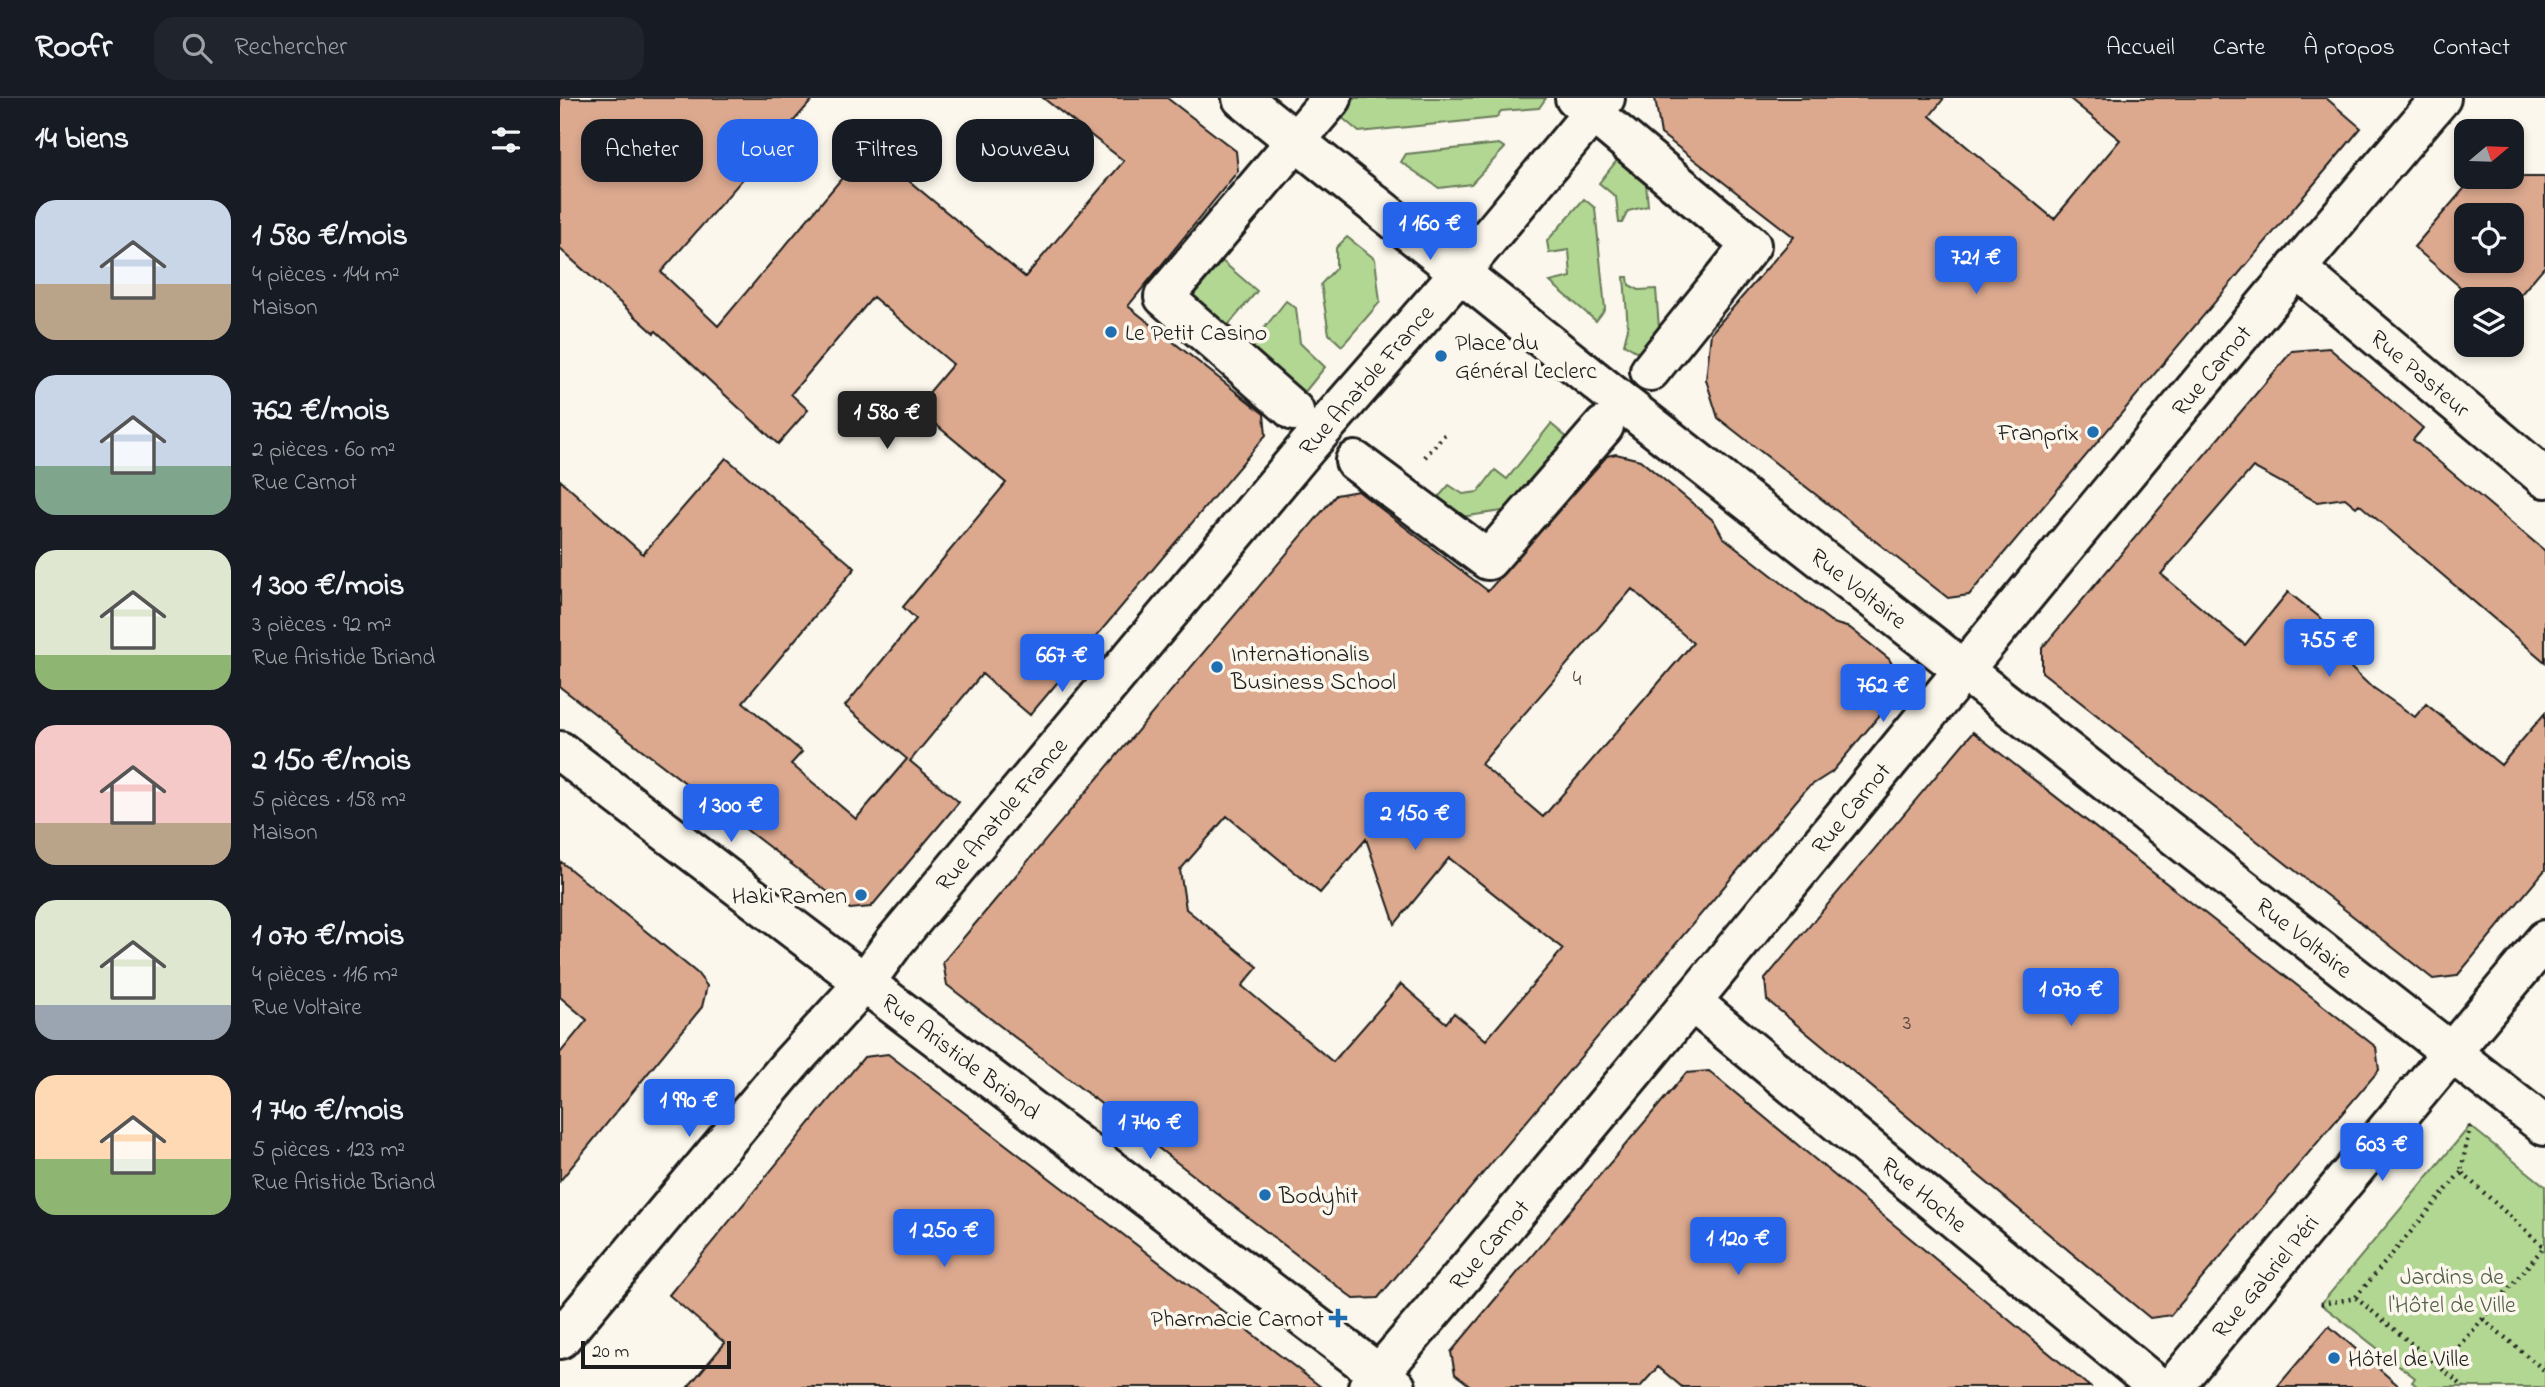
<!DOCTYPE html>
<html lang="fr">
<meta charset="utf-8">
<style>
body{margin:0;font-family:"Indie Flower",sans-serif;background:#20242c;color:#f1f3f6;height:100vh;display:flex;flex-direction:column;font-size:26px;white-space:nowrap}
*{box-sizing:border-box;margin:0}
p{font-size:23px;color:#9ea1a6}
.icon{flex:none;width:38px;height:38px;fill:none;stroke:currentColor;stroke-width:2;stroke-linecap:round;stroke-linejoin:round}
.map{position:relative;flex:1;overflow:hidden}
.sheet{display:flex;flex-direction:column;background:#171b24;width:560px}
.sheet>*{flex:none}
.guide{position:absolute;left:21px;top:21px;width:665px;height:63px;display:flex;gap:14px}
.needle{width:46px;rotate:71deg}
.tools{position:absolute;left:1894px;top:21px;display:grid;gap:14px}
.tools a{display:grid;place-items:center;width:70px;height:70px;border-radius:14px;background:#171b24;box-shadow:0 4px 10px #0003;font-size:35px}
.scale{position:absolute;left:21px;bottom:18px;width:150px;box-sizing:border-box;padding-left:7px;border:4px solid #1c1c1c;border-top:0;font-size:19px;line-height:24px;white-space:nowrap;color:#1c1c1c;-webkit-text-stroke:5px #fbf7ec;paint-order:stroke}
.price{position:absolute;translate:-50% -60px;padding:0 16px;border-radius:7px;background:#2563eb;color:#fff;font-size:23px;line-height:46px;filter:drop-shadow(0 2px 4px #0008)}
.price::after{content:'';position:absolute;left:50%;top:42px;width:21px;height:16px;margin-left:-10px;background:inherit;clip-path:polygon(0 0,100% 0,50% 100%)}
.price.active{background:#222;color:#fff}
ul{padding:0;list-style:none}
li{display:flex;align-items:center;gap:21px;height:175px;padding:0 35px}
li span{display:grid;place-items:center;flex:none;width:196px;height:140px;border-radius:21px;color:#555}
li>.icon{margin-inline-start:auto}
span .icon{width:84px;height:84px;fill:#fffc;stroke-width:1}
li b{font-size:30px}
h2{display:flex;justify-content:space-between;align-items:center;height:84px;padding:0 35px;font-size:30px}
.tag{padding:0 24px;border-radius:21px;background:#171b24;box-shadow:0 4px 10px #0003;font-size:24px;line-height:63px}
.tag.active{background:#2563eb;color:#fff}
header{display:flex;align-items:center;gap:42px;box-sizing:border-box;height:98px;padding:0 35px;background:#171b24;border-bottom:2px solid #363941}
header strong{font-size:33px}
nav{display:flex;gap:38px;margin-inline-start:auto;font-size:24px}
.search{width:490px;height:63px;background:#20242c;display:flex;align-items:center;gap:18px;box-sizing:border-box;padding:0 24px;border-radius:21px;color:#9ea1a6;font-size:26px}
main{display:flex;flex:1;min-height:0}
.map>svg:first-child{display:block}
</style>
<header>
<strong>Roofr</strong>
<div class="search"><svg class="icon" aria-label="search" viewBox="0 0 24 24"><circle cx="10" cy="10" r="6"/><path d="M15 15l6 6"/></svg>Rechercher</div>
<nav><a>Accueil</a><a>Carte</a><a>À propos</a><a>Contact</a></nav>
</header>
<main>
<section class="sheet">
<h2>14 biens<svg class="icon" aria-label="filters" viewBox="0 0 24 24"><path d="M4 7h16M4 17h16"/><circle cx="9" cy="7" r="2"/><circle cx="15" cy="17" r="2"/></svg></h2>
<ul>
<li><span style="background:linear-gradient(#c9d6e8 60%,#b9a48a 0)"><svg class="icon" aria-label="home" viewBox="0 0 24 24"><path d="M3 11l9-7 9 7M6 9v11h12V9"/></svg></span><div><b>1 580 €/mois</b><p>4 pièces · 144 m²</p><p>Maison</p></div></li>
<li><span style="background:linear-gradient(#c9d6e8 65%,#7fa58c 0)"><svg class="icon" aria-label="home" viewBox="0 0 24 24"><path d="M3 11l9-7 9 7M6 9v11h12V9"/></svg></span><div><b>762 €/mois</b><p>2 pièces · 60 m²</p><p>Rue Carnot</p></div></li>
<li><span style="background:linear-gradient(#dfe7d0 75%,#8fb573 0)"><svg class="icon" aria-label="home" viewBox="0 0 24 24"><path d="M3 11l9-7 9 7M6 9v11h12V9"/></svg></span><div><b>1 300 €/mois</b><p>3 pièces · 92 m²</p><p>Rue Aristide Briand</p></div></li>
<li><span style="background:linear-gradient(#f6c9c9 70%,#b9a48a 0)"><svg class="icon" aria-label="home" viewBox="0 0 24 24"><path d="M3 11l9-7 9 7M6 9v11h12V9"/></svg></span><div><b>2 150 €/mois</b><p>5 pièces · 158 m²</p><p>Maison</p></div></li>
<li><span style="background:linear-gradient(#dfe7d0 75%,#9aa5b1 0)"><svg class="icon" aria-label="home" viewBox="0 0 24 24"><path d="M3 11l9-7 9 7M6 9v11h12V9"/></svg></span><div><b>1 070 €/mois</b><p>4 pièces · 116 m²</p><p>Rue Voltaire</p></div></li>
<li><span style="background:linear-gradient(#ffd9b3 60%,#8fb573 0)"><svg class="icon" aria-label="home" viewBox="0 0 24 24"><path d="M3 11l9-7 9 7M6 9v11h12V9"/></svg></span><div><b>1 740 €/mois</b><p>5 pièces · 123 m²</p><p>Rue Aristide Briand</p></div></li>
</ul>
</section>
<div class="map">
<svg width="1985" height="1289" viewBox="0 0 1985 1289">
<rect width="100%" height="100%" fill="#fbf7ec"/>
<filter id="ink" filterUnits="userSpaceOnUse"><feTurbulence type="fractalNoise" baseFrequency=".0143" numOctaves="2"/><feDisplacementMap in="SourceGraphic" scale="14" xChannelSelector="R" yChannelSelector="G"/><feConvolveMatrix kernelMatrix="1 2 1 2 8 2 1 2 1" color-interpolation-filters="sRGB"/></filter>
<g filter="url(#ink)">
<path fill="#b2d793" stroke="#677a58" stroke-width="2" d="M795,0H986L979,10L941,13L936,20L799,34L780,18Z
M939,46L945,50L911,86L879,90L841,64L846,56Z
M1062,56L1085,74L1088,108L1068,113L1062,125H1059L1056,99L1039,85Z
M1024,101L1035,110L1045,211L1036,223L990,184L1011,179L1009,152L989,155L987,143Z
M787,139L815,161L820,204L782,248L769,236L761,186L776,170V150Z
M662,163L697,193L665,231L630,201Z
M1064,179H1068L1069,187L1079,192L1096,191L1099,230L1079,255L1064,246L1068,230Z
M726,203L736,210L740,245L765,269L744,295L690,248Z
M991,326L1010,342L956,411L901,419L875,403L889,387L903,396L918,394L935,372L947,381Z
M1910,1028L1985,1088V1289H1858L1852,1284L1855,1280L1761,1206Z"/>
<path fill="#dca98f" stroke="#1c1c1c" stroke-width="2" fill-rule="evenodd" d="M0,0H254L101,174L158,228L308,49L465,179L564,63L483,0H607L676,53L678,73L568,208L704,316L706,337L470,617L422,576L350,663L399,704L311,809L290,811L0,589V382L83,456L166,360L295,470L183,604L242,654L231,666L296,721L347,661L285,608L356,521L343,509L446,385L356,310L393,266L313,199L231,296L248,312L218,346L96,233L94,235L0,151Z
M1095,0H1384L1370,18L1494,121L1560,42L1509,0H1766L1801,30L1409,497L1388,500L1158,320L1146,282L1151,235L1234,139L1101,36Z
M1914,79H1985V168L1951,208V201H1914L1854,149ZM1906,117H1951V163H1906Z
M1769,250L1863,330L1853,342L1985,453V564L1799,406L1796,409L1785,400L1757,404L1693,369L1601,476L1685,547L1728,494L1778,534L1768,548L1808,586L1855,619L1866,606L1941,667L1985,615V772L1897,878L1873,881L1482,574V550L1732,253Z
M1056,356L1080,362L1154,423L1163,439L1273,525L1290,530L1329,561L1340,580L1341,592L1272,674L1247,690L818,1200L794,1201L387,887L383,864L776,397L798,393L928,493L1047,358ZM1072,491L1133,545L983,719L921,666ZM667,718L760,795L806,741L835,826L889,760L1003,851L926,942L894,915L886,925L841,886L773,964L682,888L698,869L626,811L620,772Z
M1413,634L1816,949L1819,972L1611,1217L1590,1220L1207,902L1205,881Z
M0,763L137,875L147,888L142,909L0,1083V955L27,922L0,899Z
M328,956L634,1191L761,1289H128L165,1245L109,1197L304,959Z
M1149,973L1245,1053L1530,1289H1122L1098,1269L1080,1289H912L895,1276L891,1254L937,1199L1126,975Z
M1769,1228L1840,1289H1717Z"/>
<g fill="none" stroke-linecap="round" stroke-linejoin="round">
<g stroke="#1c1c1c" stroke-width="44">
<g id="street">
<path id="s1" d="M682,0L1063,305L1985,1028"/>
<path d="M1015,0L1191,147L1090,273"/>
<path id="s2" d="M1736,170L1985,380"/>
<path d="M734,313L604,199L772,0"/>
<path d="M795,363L928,462L1044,328"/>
<path id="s3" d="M0,653L836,1289"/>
<path id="s4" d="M1131,903L1598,1289"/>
<path id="s5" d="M808,1289C1172,864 1517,424 1881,0"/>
<path id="s6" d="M1613,1289L1985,842"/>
</g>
</g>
<g stroke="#1c1c1c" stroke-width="44">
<g id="secondary">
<path id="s7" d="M0,1241L232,964L306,883L335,843L748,348L901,173L1045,0"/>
</g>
</g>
<path stroke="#1c1c1c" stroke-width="4.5" stroke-dasharray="2 5" stroke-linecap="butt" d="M865,359L885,336
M1910,1028L1901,1074L1985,1150
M1796,1199L1901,1074
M1761,1206L1796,1200L1904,1289
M1923,1221L1985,1273
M1881,1270L1984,1149"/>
<use href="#street" stroke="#fbf7ec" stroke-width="38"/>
<use href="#secondary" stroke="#fbf7ec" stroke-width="38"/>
</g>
</g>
<g fill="#1f6fb2" stroke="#fbf7ec" stroke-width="2.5">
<circle cx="551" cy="234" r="7"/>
<circle cx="881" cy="258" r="7"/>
<circle cx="1533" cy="334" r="7"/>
<circle cx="657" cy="569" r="7"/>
<circle cx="301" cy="797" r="7"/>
<circle cx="705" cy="1097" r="7"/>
<path d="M774.5 1209.5h7v7h7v7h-7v7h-7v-7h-7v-7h7z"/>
<circle cx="1774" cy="1260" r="7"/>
</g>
<g text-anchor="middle" stroke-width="7" stroke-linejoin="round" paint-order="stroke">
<g font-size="21" fill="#4c3f39">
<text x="1017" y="587">4</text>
<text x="1347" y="931">3</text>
</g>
<g font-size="24" fill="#1c1c1c" stroke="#fbf7ec" text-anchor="start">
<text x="565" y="242">Le Petit Casino</text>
<text x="895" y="252">Place du<tspan x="895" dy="28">Général Leclerc</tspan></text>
<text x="1519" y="342" text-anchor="end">Franprix</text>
<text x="671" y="563">Internationalis<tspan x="671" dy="28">Business School</tspan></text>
<text x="287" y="805" text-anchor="end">Haki Ramen</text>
<text x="719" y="1105">Bodyhit</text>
<text x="764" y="1228" text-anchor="end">Pharmacie Carnot</text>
<text x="1788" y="1268">Hôtel de Ville</text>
</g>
<g font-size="24" fill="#1c1c1c" stroke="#fbf7ec">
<text dy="8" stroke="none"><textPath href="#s5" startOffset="1321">Rue Carnot</textPath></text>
<text dy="8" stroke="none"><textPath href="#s2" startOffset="163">Rue Pasteur</textPath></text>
<text dy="8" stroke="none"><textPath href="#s7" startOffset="1253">Rue Anatole France</textPath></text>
<text dy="8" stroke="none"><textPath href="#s1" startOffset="788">Rue Voltaire</textPath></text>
<text dy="8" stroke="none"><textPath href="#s5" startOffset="754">Rue Carnot</textPath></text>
<text dy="8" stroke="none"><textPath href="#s7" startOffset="686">Rue Anatole France</textPath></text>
<text dy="8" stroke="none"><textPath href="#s1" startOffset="1354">Rue Voltaire</textPath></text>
<text dy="8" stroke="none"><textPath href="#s3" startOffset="504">Rue Aristide Briand</textPath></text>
<text dy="8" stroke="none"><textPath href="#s4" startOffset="303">Rue Hoche</textPath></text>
<text dy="8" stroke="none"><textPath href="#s5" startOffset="187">Rue Carnot</textPath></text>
<text dy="8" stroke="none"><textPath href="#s6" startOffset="144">Rue Gabriel Péri</textPath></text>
</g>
<g font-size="24" fill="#505d46" stroke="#fbf7ec">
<text x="1892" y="1186">Jardins de<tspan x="1892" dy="28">l'Hôtel de Ville</tspan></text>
</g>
</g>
</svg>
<div class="tools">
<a><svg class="needle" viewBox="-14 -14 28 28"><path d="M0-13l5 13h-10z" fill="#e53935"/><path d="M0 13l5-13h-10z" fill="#9ea1a6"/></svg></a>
<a><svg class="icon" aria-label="locate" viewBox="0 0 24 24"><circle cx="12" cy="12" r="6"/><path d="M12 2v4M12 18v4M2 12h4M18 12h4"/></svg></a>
<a><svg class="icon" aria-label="layers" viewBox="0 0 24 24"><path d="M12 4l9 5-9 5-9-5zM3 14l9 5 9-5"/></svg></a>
</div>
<div class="scale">20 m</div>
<b class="price" style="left:870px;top:164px">1 160 €</b>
<b class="price" style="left:1416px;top:198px">721 €</b>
<b class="price active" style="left:327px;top:353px">1 580 €</b>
<b class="price" style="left:1769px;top:581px">755 €</b>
<b class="price" style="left:502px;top:596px">667 €</b>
<b class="price" style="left:1323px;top:626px">762 €</b>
<b class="price" style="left:171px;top:746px">1 300 €</b>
<b class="price" style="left:855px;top:754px">2 150 €</b>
<b class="price" style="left:1511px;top:930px">1 070 €</b>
<b class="price" style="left:129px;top:1041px">1 990 €</b>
<b class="price" style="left:590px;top:1063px">1 740 €</b>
<b class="price" style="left:1822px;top:1085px">603 €</b>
<b class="price" style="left:384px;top:1171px">1 250 €</b>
<b class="price" style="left:1178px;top:1179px">1 120 €</b>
<div class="guide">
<a class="tag">Acheter</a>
<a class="tag active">Louer</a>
<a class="tag">Filtres</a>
<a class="tag">Nouveau</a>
</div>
</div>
</main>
